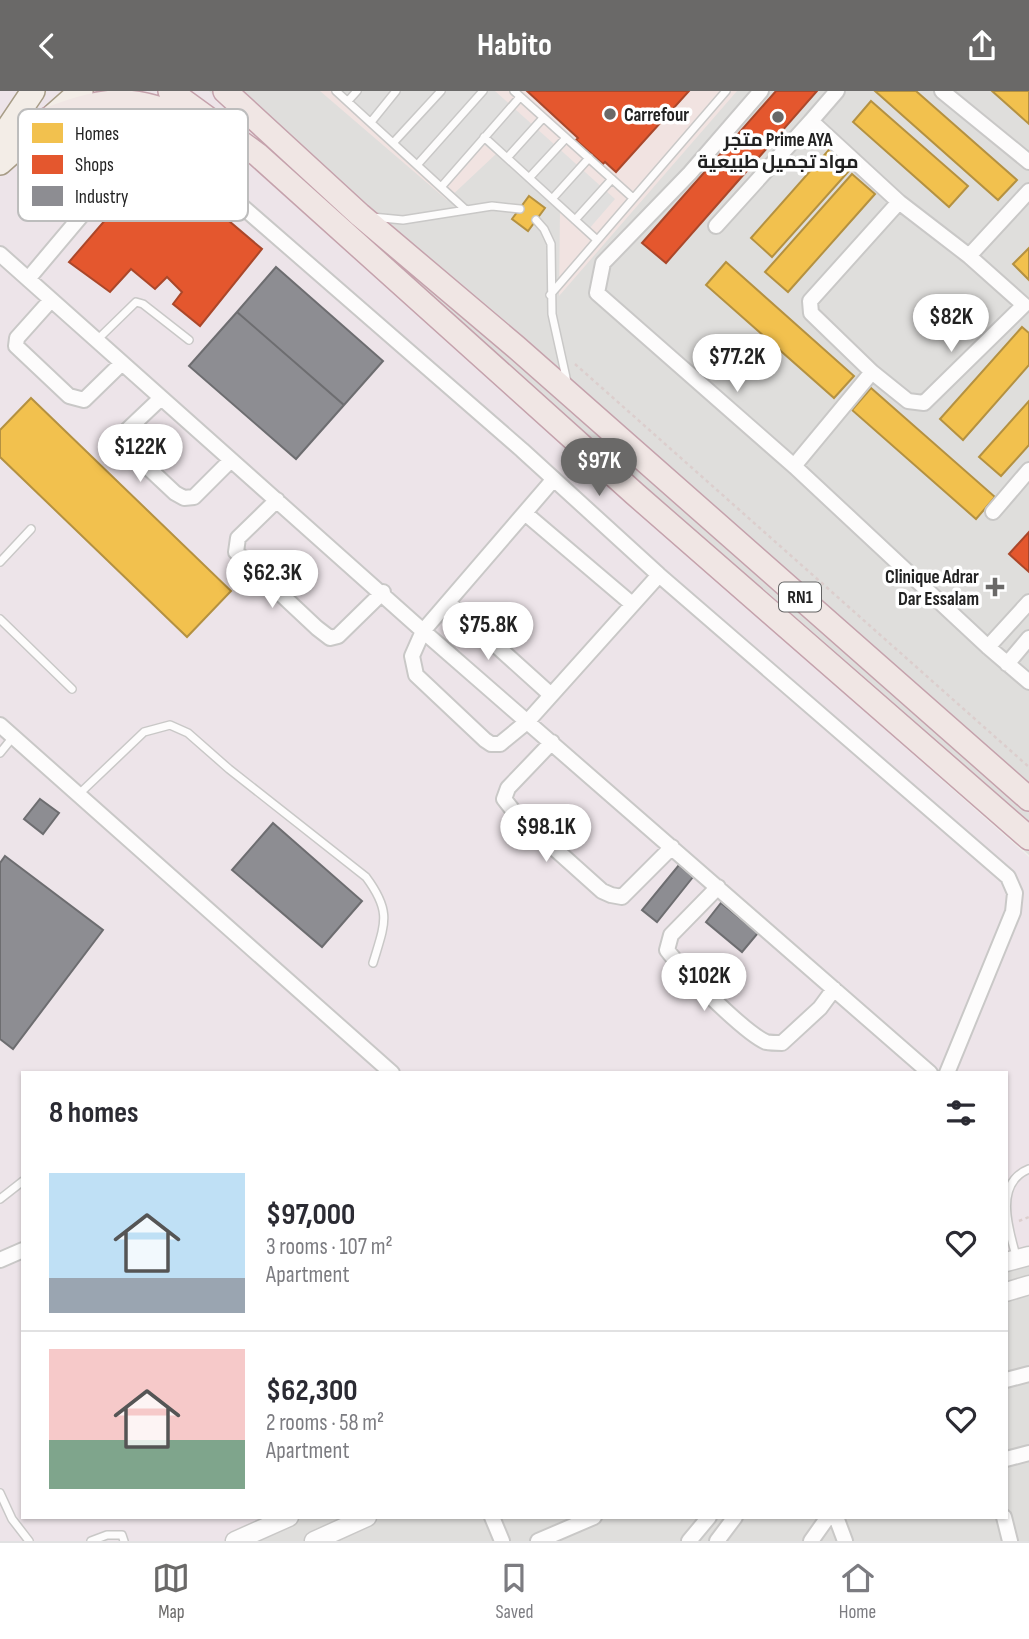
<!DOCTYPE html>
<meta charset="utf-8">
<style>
body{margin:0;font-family:"Sofia Sans Condensed",Cairo,sans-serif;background:#f2f2f3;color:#2b2b33;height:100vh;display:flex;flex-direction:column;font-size:26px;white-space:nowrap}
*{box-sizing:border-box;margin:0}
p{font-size:23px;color:#7c7c81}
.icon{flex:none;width:38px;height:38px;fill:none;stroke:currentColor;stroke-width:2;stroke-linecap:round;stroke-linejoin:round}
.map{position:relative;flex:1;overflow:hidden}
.panel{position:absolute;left:21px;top:980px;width:987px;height:448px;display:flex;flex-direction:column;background:#fff;border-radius:0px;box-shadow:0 2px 5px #0004}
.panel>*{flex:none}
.price{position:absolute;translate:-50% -60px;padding:0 16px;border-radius:24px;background:#fff;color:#222;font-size:23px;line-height:46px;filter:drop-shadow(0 2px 4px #0008)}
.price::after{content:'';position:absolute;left:50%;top:42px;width:21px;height:16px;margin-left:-10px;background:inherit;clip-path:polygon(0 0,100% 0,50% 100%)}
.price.selected{background:#6a6968;color:#fff}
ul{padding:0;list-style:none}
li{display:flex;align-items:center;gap:21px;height:175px;padding:0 28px}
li+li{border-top:2px solid #e1e1e2}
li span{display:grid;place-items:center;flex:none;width:196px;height:140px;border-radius:0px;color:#555}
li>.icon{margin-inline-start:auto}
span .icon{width:84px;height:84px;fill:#fffc;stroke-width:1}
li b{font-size:30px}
h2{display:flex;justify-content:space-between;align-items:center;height:84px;padding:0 28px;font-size:30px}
header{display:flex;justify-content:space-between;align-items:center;height:91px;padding:0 28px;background:#6a6968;color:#fff;font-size:32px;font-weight:700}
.dock{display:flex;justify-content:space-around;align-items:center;height:98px;border-top:2px solid #e1e1e2;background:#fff;font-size:19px;color:#7c7c81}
.dock a{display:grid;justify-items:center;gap:4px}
.dock .selected{color:#6a6968}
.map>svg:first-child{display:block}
</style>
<header><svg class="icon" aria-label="back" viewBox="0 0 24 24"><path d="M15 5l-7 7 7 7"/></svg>Habito<svg class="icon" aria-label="share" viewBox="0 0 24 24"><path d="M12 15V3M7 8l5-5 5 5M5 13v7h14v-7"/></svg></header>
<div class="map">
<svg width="1029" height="1450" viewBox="0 0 1029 1450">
<rect width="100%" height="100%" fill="#f0eeeb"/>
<path fill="#dfdedc" d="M192,0H1029V764L277,97Z
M1029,1164V1450H247L300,1426H1006V1171Z"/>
<path fill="#f1e3e1" d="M320,0H737L559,205L560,118L496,63L447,109Z"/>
<path fill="#ede4e9" d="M0,0H209L292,76L777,543L1029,766V1164L1006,1171V982H23V1426H300L247,1450H0Z"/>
<path fill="#e0dfde" d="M341,0H495L615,108L588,139L482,52L439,90Z"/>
<path fill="#f2c14e" stroke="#b49141" stroke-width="2" d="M875,0H916L1017,89L998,109Z
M992,0H1029V33Z
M871,10L968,95L949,116L853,31Z
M835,52L856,72L772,166L751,147Z
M852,83L875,103L788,201L765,181Z
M529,105L545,117L528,140L512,128Z
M1029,157V189L1013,173Z
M726,171L854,285L834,307L706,194Z
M1022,236L1029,242V274L963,349L940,328Z
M871,297L995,406L976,428L852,319Z
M31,307L231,500L187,546L0,366V339Z
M1029,310V354L1001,385L979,366Z"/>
<path fill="#e4572e" stroke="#aa472a" stroke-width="2" d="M527,0H689L616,81L605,71L603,73L576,49L578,47Z
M776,0H817L666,172L642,152Z
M157,69L262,158L200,235L173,213L182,201L167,186L155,198L131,178L110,201L69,171Z
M1029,441V481L1009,463Z"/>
<path fill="#8d8d92" stroke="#6d6d70" stroke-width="2" d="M276,176L383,270L344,314L237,221Z
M237,221L344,314L296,368L189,275Z
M40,708L59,722L43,743L24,728Z
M273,732L362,810L322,856L232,779Z
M5,765L103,839L13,958L0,948V772Z
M679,774L693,786L657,831L642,819Z
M721,812L758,842L742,861L706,831Z"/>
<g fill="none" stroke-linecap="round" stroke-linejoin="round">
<g stroke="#c9c8c7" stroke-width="10">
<path id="service" d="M336,0L466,119
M514,0L633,107
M348,10L357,0
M371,31L396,0
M484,46L596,148
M394,51L441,0
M507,67L543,27
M418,73L483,0
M529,87L566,47
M442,95L520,6
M552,108L589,67
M372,126L403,129L492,115L520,118
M536,129L544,138L551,153L552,223L567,291
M575,129L612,88
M550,204L726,0
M97,249L136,211L143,213L189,249
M0,471L31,438
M0,528L72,598
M0,662L13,646
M78,704L144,641L170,634L188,642L229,678L366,786C392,821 385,832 373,872
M0,1108L23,1090
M1017,1168C1009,1140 993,1092 1029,1078
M0,1402L12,1428L29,1450
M91,1450L107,1444H122L124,1450"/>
</g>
<g stroke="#c9c8c7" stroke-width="18">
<path id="minor" d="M761,0L690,82L603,172L597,202L794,375L988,556L1029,591
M837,0L811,30L899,111
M942,0L1029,71
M716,135L811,30
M0,163L423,540L930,982
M28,188L140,55C166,43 180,62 198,77L522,359L659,484L1008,786L1015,802L1013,821L947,982
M51,209L17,247L16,255L69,305L84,309L122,272
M872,281L811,222L810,210L899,111L969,165
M161,307L123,343V349L127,357L175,402L184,407L194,406L231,369
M794,375L872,281L908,310L924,312L1024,214L969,165L1029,100
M553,389L423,540L412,565L416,584L485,649L491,653H500L528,630L659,484
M277,409L238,447L236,461L317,537L330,547L338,545L383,501
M993,421L1029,379
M526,423L632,513
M449,512L551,604
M988,556L1029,511
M1007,573L1029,547
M0,634L392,982
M552,651L508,697L504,708L515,722L602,800L611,804L622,806L672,756
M718,796L671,844L667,859C681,878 745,942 766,951C771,952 777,952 782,952L820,917L834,898
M0,1169L23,1159
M1006,1289L1029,1283
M1006,1368L1029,1362
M492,1426L502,1450
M836,1426L845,1450
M1004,1426L1010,1450
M538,1450L594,1426
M689,1450L709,1426
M717,1450L735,1426
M811,1450L828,1426"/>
</g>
<g stroke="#c9c8c7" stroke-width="21">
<path id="tertiary" d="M1006,1171L1029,1165
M1006,1201L1029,1194
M235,1450L289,1426
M314,1450L367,1426"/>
</g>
<g stroke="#a79c86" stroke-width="26">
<path id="primary" d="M0,49L33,0
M0,72L81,0"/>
</g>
<g stroke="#c5a2ac" stroke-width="26">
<path id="trunk" d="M170,0L258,64L635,403L1029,747
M225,0L360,124L516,256L1029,708
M46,29C112,3 138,5 202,35"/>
</g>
<path stroke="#dccecd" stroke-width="2.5" stroke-dasharray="3.5 3.5" stroke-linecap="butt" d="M82,35L108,40L154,36
M575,273L1029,676
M1019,1130L1029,1126"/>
<use href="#service" stroke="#fdfcfc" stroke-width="7"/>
<use href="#minor" stroke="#fdfcfc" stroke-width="14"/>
<use href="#tertiary" stroke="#fdfcfc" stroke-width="18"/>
<use href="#primary" stroke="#f3ede7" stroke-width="23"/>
<use href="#trunk" stroke="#f0e6e4" stroke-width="23"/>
</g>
<g fill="#6a6968" stroke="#fff" stroke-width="2.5">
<circle cx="610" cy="23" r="7"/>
<circle cx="778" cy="26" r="7"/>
<path d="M991.5 485.5h7v7h7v7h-7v7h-7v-7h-7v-7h7z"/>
</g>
<g text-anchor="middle" stroke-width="7" stroke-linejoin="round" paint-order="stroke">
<rect fill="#fff" stroke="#646464" stroke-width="2" x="779" y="491.5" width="42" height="29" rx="5"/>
<g font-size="18" font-weight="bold" fill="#222">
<text x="800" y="512">RN1</text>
</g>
<g font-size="19" font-weight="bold" fill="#222" stroke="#fff" text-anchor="start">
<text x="624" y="30">Carrefour</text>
<text x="778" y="55" text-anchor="middle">متجر Prime AYA<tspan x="778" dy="22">مواد تجميل طبيعية</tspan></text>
<text x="979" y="492" text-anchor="end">Clinique Adrar<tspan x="979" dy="22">Dar Essalam</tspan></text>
</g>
</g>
<rect x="18" y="18" width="230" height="112" rx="10" fill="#fff" stroke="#bdbdbd" stroke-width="2"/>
<rect x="32" y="32" width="31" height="20" fill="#f2c14e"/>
<rect x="32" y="64" width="31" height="19" fill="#e4572e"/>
<rect x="32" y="95" width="31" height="20" fill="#8d8d92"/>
<g font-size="19" fill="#222">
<text x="75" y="49">Homes</text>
<text x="75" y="80">Shops</text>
<text x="75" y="112">Industry</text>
</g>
</svg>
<b class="price" style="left:951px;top:263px">$82K</b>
<b class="price" style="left:737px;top:303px">$77.2K</b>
<b class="price" style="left:140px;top:393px">$122K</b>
<b class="price selected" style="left:599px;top:407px">$97K</b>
<b class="price" style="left:272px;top:519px">$62.3K</b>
<b class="price" style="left:488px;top:571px">$75.8K</b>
<b class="price" style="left:546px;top:773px">$98.1K</b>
<b class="price" style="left:704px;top:922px">$102K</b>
<section class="panel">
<h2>8 homes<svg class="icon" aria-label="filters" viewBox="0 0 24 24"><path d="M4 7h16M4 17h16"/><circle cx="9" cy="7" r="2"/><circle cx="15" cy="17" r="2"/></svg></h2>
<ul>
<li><span style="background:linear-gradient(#bfe0f5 75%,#9aa5b1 0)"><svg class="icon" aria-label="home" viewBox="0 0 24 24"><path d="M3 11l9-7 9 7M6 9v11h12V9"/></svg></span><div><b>$97,000</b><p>3 rooms · 107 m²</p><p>Apartment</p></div><svg class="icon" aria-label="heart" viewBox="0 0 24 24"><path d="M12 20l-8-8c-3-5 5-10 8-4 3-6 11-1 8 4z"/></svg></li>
<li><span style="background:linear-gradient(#f6c9c9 65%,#7fa58c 0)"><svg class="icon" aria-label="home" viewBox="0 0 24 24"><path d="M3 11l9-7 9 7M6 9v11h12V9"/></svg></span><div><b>$62,300</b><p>2 rooms · 58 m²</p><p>Apartment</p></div><svg class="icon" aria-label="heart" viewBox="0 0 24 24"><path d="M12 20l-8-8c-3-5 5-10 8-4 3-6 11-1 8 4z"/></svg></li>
</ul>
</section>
</div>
<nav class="dock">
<a class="selected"><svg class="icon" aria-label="map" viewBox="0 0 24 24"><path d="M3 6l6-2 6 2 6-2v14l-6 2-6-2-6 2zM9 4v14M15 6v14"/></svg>Map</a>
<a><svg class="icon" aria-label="saved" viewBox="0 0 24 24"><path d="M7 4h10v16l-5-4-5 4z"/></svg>Saved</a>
<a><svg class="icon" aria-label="home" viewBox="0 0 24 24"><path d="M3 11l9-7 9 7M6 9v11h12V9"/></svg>Home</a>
</nav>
